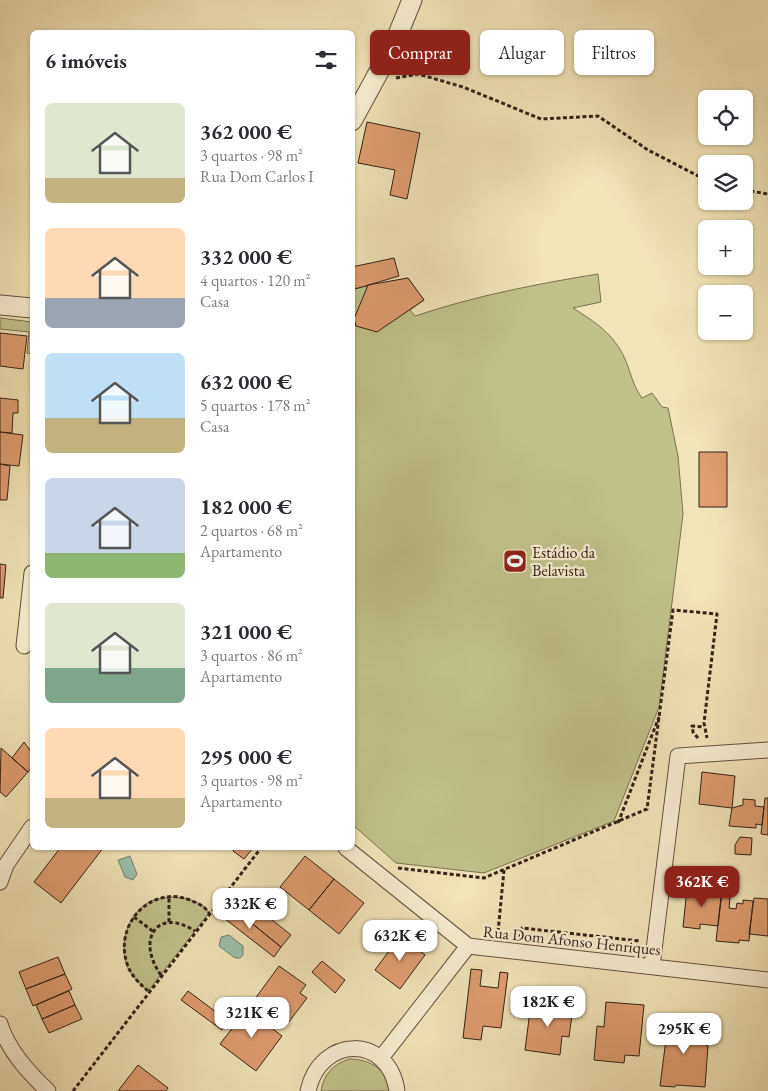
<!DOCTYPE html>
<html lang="pt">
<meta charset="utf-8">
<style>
body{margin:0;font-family:"EB Garamond",serif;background:#f2f2f3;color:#2b2b33;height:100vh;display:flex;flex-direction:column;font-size:19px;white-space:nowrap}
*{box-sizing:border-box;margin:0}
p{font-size:16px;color:#7c7c81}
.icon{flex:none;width:28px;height:28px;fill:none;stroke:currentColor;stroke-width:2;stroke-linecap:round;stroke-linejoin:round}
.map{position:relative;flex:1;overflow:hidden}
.details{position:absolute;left:30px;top:30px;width:325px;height:820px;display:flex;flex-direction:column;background:#fff;border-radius:8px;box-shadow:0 1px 4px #0004}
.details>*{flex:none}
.hud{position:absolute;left:370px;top:30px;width:322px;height:45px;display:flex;gap:10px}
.fabs{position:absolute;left:698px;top:90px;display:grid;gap:10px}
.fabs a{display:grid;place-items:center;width:55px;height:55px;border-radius:8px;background:#fff;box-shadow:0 1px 4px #0004;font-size:25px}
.price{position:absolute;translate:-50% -42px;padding:0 11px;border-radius:10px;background:#fff;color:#222;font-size:16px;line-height:32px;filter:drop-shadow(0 1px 2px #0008)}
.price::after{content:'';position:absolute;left:50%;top:30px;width:15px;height:11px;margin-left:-8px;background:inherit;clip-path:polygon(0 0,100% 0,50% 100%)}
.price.on{background:#8f2418;color:#fff}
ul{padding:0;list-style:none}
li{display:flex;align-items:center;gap:15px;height:125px;padding:0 15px}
li span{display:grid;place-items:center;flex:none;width:140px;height:100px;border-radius:8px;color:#555}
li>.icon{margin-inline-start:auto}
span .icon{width:60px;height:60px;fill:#fffc;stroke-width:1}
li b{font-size:21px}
h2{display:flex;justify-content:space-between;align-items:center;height:60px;padding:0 15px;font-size:21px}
.pill{padding:0 18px;border-radius:8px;background:#fff;box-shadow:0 1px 4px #0004;font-size:18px;line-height:45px}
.pill.on{background:#8f2418;color:#fff}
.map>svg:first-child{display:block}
</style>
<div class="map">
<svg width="768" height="1091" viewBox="0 0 768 1091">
<rect width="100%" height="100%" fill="#f1e4b7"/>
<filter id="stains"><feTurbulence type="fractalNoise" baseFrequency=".004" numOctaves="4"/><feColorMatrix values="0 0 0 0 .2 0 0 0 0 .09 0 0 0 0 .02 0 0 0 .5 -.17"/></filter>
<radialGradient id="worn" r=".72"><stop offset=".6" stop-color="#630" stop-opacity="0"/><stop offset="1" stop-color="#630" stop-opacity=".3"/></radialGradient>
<path fill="#c0c28a" stroke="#7a7250" d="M598,274L601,302L573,308C595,322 614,334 625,359C631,373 633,386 642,398L652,393L662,407L668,408L678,456L683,514L659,707L614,821L484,873L396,863L353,825V289L408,278L424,300L410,310L415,316C475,296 536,284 598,274Z
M0,318L32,322V354L27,353L29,332L0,329Z
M169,897C183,897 202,900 209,913L148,991C141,985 133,978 128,968C118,945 127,913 151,901C156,899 164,898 169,897Z
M349,1059C370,1059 387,1069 389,1091H321C324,1074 332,1065 349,1059Z"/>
<path fill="#9bbfab" stroke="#71806f" d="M130,856L137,874L133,880L125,877L118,860Z
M229,935L243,946V955L240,958H235L219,946L221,937Z"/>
<path fill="#df9d70" stroke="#332216" d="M367,122L420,133L407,199L390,195L395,170L358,163Z
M394,258L399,276L355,289L352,267Z
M408,278L424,300L377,332L356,326L354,319L368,285Z
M0,333L27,336L23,369L0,366Z
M0,398L18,400V413H13L12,433L0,432Z
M0,432L23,435L19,466L0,464Z
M699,452H727V507H699Z
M0,464L10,466L7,500H0Z
M0,564L6,565L3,598H0Z
M24,742L32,753V767L28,772L12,758Z
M1,748L28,772L6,797L0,792Z
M702,772L735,776L732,808L699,804Z
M765,798H768V835L761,834Z
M743,799L755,800V806L764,807L762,825L756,824V828L729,826L732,808L743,805Z
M740,837L752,838L751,855L735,854V845Z
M60,848H103L61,903L34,882Z
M235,848H253L244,859L233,851Z
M305,856L334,879L309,910L280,887Z
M334,879L364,903L339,934L309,910Z
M687,889L722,892L718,926L700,924V929L683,927Z
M237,892L291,935L281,947L228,904Z
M721,897L730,898L729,908L736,909L737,903L743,904V900L753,901L749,941L739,940V943L716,941Z
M754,898L768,899V936L749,934Z
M228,904L281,947L274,957L220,915Z
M400,936L425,955L400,989L375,970Z
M58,957L65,974L26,989L19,972Z
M322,961L345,980L335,993L312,972Z
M279,966L306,985L300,993L307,998L285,1027L279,1021L276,1026L249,1007Z
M471,969L482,970L480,986L498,988L500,972L508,973L501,1028L483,1026L481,1040L463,1038Z
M65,974L72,989L33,1006L26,989Z
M69,991L75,1005L42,1019L36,1005Z
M188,991L228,1021L222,1030L181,1000Z
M606,1002L644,1005L639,1056L625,1055L624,1063L594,1060L597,1026L604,1027Z
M531,1003L573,1008L569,1037L562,1036L560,1055L525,1050Z
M75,1005L82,1019L49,1033L42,1019Z
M249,1007L276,1026L273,1029L282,1036L256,1071L220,1044Z
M669,1016L688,1017V1024L701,1025V1036L706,1037V1046H708L705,1087L676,1085L675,1087L660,1086Z
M138,1065L168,1088L166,1091H118Z"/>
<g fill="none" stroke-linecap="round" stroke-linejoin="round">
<g stroke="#62523e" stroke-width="17">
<path id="minor" d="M24,646L32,573
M346,848L468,946L768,980
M0,882L6,865L32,827
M652,966L678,756L768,750
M0,1024C8,1050 28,1072 48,1091
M381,1058L468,946
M308,1091C320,1035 389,1034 397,1091"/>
</g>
<g stroke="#62523e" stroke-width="21">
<path id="tertiary" d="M352,121L394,44L412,0
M0,305L32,308"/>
</g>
<path stroke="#332216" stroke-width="3" stroke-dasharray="4 2.5" stroke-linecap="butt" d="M396,78L418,74L463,87L541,119L598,116L648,150L706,180
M744,190L768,194
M698,738L693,732L692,726L704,727
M618,823L659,717
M398,868L484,878L647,809L673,610L717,614L704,723L707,738
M134,917L154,932
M169,922V897
M498,932L504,870
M519,935L521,936L522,928L640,941
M161,975C136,941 156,906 195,931
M148,991C139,983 129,974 126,960C116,922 152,885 190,900C197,903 205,906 209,913
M73,1091L261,848"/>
<use href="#minor" stroke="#f6edd0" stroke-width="15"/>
<use href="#tertiary" stroke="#f6edd0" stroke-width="19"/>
</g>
<defs>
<g id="stadium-square" transform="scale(1.25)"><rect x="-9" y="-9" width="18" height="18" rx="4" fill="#8f2418" stroke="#f6edd0"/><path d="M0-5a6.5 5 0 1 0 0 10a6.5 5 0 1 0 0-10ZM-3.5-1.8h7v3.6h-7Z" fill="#fff"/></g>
</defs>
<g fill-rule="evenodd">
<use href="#stadium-square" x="515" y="561"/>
</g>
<g text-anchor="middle" stroke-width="4.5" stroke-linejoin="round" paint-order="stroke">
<g font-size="16" fill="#332216" stroke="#f6edd0" text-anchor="start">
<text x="532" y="558">Estádio da<tspan x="532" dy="18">Belavista</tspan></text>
</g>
<g font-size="16" fill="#332216" stroke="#f6edd0">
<text transform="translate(572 940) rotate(6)" y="6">Rua Dom Afonso Henriques</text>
</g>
</g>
<rect width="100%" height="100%" filter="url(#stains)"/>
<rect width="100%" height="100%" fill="url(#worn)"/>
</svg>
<div class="fabs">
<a><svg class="icon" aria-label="locate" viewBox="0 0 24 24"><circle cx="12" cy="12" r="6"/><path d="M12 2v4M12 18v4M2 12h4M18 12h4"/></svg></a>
<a><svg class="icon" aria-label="layers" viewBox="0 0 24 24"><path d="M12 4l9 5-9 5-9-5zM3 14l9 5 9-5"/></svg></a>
<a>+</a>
<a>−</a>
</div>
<b class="price on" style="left:702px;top:908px">362K €</b>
<b class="price" style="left:250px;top:930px">332K €</b>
<b class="price" style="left:400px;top:962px">632K €</b>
<b class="price" style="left:548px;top:1028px">182K €</b>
<b class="price" style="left:252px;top:1039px">321K €</b>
<b class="price" style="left:684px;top:1055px">295K €</b>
<div class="hud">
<a class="pill on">Comprar</a>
<a class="pill">Alugar</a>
<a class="pill">Filtros</a>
</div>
<section class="details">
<h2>6 imóveis<svg class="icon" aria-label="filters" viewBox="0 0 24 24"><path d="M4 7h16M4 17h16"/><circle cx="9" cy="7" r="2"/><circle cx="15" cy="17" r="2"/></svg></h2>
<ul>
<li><span style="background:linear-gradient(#dfe7d0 75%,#c2b280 0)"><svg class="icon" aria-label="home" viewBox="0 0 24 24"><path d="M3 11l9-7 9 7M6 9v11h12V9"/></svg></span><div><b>362 000 €</b><p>3 quartos · 98 m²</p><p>Rua Dom Carlos I</p></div></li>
<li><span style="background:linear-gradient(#ffd9b3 70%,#9aa5b1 0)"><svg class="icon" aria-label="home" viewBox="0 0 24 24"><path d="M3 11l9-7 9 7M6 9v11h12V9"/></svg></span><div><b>332 000 €</b><p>4 quartos · 120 m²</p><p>Casa</p></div></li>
<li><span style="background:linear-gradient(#bfe0f5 65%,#c2b280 0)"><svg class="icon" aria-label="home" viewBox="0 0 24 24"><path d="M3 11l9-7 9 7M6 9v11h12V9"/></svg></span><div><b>632 000 €</b><p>5 quartos · 178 m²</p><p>Casa</p></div></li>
<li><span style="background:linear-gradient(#c9d6e8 75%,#8fb573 0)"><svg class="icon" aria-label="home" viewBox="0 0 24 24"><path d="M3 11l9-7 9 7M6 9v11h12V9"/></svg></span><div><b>182 000 €</b><p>2 quartos · 68 m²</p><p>Apartamento</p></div></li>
<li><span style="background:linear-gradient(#dfe7d0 65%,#7fa58c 0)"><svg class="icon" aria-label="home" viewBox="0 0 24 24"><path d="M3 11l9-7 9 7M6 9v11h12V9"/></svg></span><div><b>321 000 €</b><p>3 quartos · 86 m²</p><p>Apartamento</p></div></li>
<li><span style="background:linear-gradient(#ffd9b3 70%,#c2b280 0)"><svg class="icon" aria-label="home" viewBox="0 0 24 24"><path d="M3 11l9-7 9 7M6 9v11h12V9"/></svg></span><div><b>295 000 €</b><p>3 quartos · 98 m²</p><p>Apartamento</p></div></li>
</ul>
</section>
</div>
